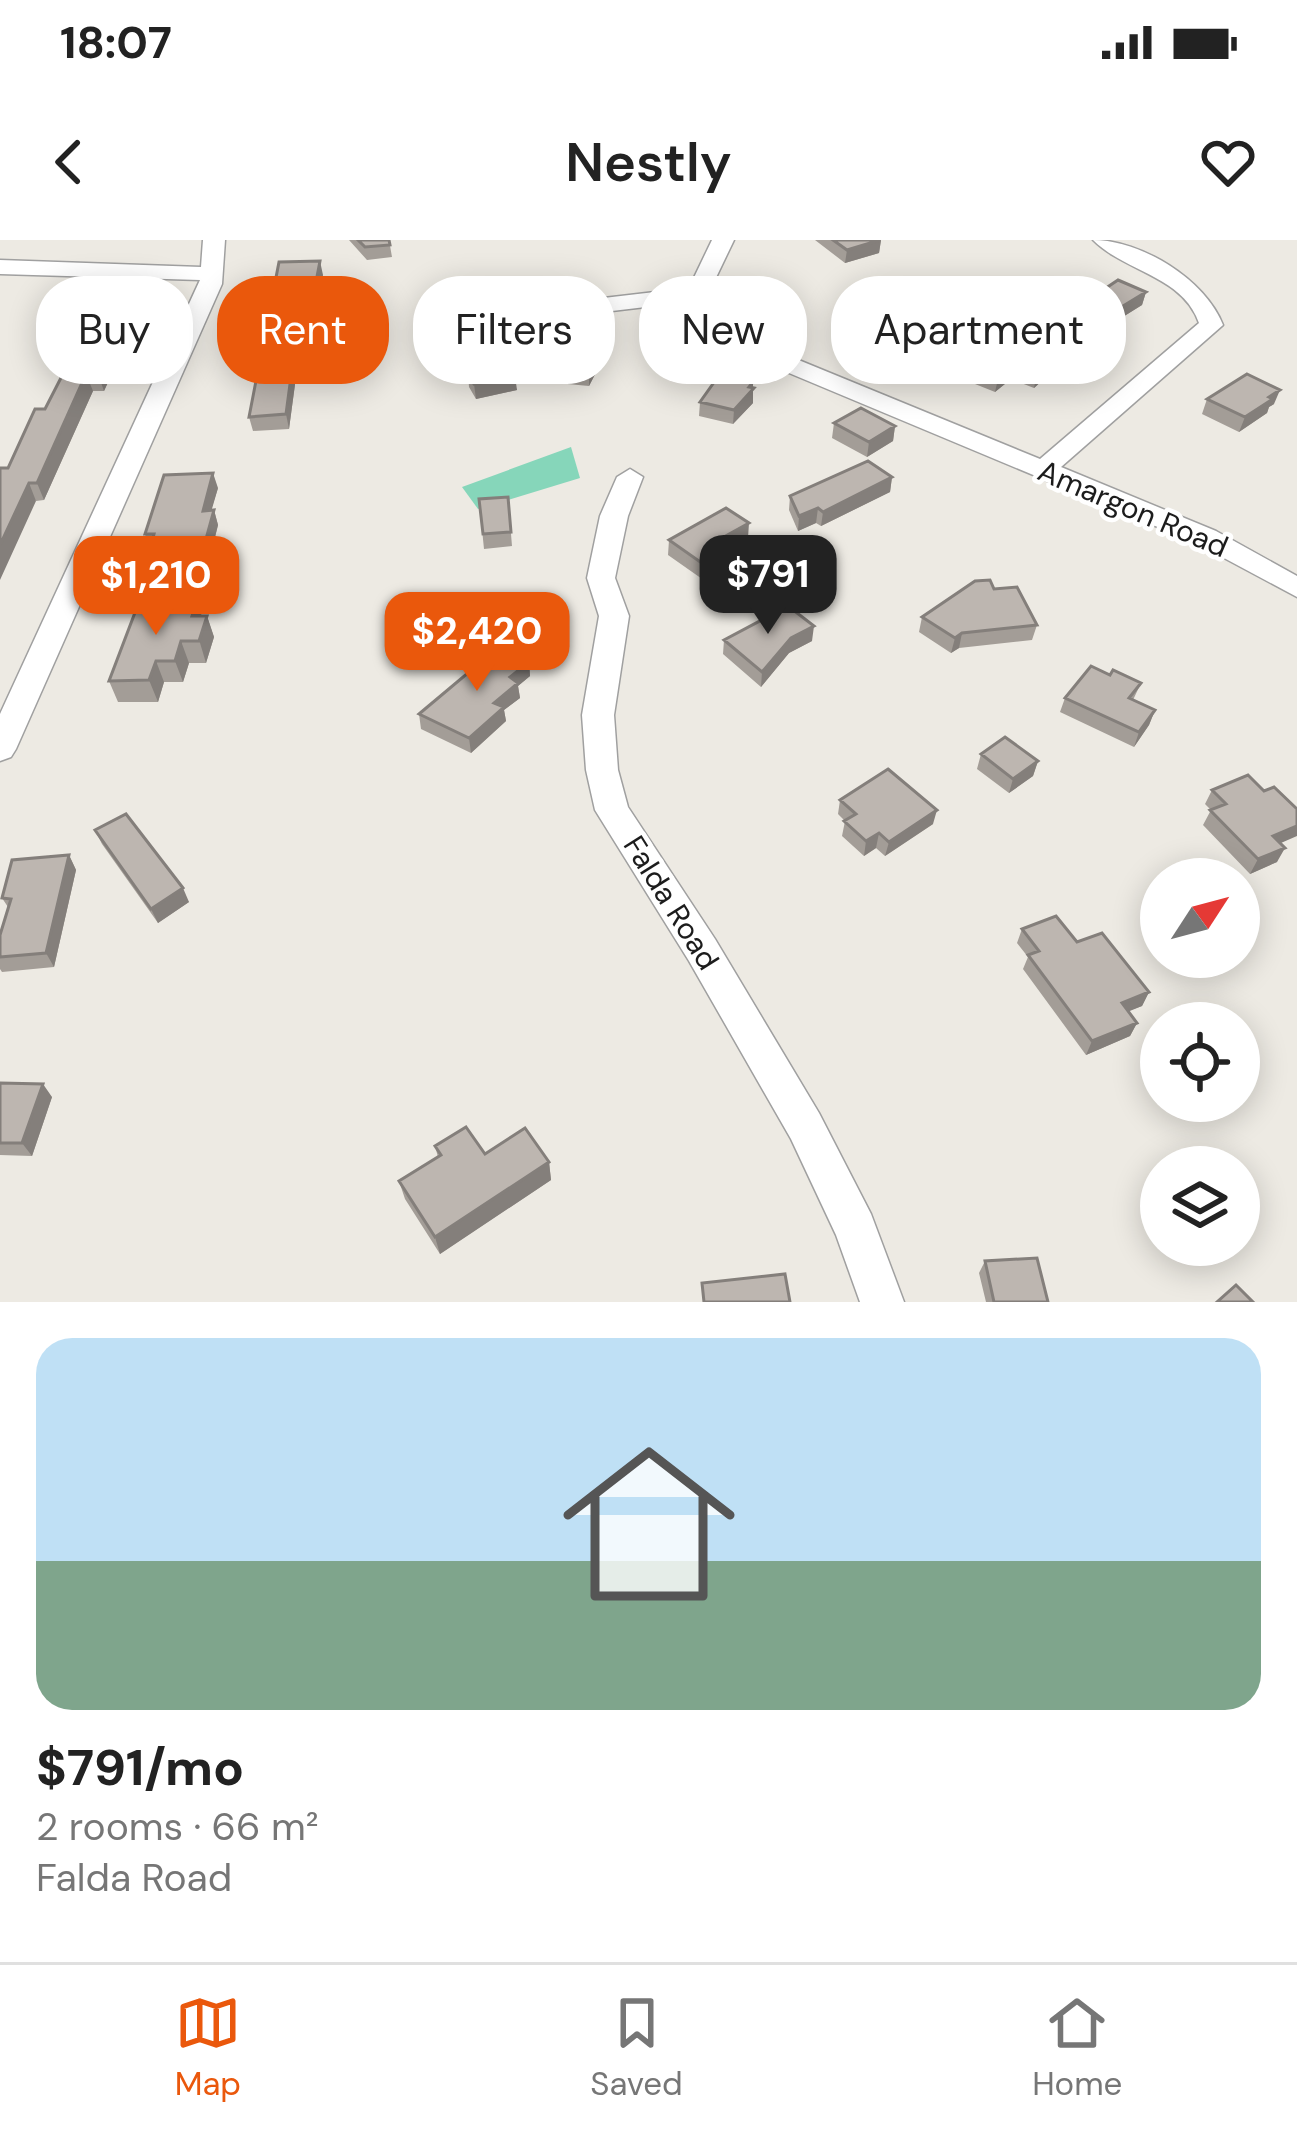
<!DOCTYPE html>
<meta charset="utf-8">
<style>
body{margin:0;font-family:"DM Sans",sans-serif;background:#f6f6f6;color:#222;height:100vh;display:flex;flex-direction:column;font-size:45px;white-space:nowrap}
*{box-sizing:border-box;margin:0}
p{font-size:39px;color:#767676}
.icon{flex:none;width:66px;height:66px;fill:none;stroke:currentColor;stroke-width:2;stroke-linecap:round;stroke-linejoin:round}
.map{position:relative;height:1062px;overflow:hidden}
.details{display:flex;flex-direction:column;background:#fff;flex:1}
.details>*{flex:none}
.guide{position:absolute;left:36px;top:36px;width:1227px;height:108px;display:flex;gap:24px}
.needle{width:78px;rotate:54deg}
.tools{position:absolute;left:1140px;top:618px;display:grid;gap:24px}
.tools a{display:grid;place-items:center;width:120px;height:120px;border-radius:50%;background:#fff;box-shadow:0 6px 30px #0003;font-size:60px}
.price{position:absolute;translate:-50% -102px;padding:0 27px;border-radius:24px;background:#ea580c;color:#fff;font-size:39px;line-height:78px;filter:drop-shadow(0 3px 6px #0008)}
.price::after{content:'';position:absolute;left:50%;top:72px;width:36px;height:27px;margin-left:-18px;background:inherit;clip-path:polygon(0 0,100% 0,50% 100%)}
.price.on{background:#222;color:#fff}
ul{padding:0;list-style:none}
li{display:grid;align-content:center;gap:24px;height:636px;padding:0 36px}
li span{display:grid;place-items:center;height:372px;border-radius:36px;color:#555}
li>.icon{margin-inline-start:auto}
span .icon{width:216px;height:216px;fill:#fffc;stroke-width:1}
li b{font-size:51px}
.chip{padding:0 42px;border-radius:48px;background:#fff;box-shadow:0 6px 30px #0003;font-size:42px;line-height:108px}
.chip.on{background:#ea580c;color:#fff}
.status{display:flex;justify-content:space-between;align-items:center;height:84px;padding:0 60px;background:#fff;direction:ltr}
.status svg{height:33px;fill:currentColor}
header{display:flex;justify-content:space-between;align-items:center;height:156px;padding:0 36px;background:#fff;font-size:54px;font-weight:600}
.dock{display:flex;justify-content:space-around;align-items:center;height:168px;border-top:3px solid #e0e0e0;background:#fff;font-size:33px;color:#767676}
.dock a{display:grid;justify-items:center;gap:6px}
.dock .on{color:#ea580c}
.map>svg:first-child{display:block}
</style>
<div class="status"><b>18:07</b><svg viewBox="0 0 49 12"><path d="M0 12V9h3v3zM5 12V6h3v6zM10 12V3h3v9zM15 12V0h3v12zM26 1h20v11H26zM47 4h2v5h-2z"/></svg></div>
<header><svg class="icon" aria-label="back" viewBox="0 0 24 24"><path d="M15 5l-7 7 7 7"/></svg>Nestly<svg class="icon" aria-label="heart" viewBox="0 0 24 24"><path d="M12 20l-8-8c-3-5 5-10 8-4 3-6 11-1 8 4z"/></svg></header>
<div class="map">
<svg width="1297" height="1062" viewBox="0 0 1297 1062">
<rect width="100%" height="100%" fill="#edeae3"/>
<path fill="#86d6ba" d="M571,207L580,238L478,269L462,247Z"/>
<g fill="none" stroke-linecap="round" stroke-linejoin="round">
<g stroke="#a0a0a0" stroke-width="3">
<path id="minor" d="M203,0H225L222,44L16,509L11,517L0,521V474L200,40L0,34V20L201,27Z
M712,0H734L711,48L713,68L750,100L1040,219L1199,83C1183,36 1125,32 1093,0C1141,0 1205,39 1223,85L1061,227L1216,291L1297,336V357L1196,303L734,110L702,84L688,62L595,73L531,88L520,81L523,76L595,59L689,48Z
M630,229L643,237L628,276L615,338L629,376L614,475L618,530L628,567L715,699L819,873L871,974L904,1062H860L836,995L791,899L689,721L595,570L586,530L582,475L599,376L587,338L600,276L617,237Z"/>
</g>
<use href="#minor" fill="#fff" fill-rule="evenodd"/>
</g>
<path fill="#a39d97" d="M349,0H389L392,17L367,20Z
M815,0H881L879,13L845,23Z
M323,35L317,68L326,82L322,120L298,122L289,189L253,191L249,177Z
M513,46L514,90L489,91L517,150L476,159L469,147L468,133L481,47Z
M1146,52L1142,65L1089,98L1034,148L1011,139L995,152L940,130L942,117L1033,97Z
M603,87L604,117L589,146L535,141L534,126L566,99Z
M130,89L135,106L120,138H110L104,151H93L44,260L36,261L8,228L45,169Z
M752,148L753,163L733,184L699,176L700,162Z
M1207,159L1274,164L1269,167L1267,173L1239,192L1202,174Z
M834,183L895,186L893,201L867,217L832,198Z
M892,237L890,252L821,286L816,283L798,291L789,270L790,256Z
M218,248L211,270H214L218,285L208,325L154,327L145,294Z
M508,257L512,306L484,309L479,259Z
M748,298L726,310L730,313L729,327L705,341L668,315L669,300Z
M994,349L1037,385L1032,400L959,408L951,413L919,392L922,377Z
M202,376H207L214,397L206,423H189L183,442H164L158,462H118L109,441Z
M724,400L812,401L789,413L761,447L723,414Z
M529,422L530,436L518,446L520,458L504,470L506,481L471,513L421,489L419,474Z
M1110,435L1141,443L1133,460L1155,470L1149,485L1134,507L1060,472L1065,458Z
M981,514L1038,521L1033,536L1009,553L977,529Z
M1212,550L1280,604L1277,622L1250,634L1203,585L1211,570L1205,564Z
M840,560L933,584L885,616L876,608L864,616L842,596L845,581L838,574Z
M95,590L189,662L158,683L102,604Z
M69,615L76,630L54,727L2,732L0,729V695L8,667L2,658Z
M1022,689L1077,702L1149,752L1142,766L1128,771L1137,783L1130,796L1086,815L1023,729L1028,717L1017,703Z
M0,843L52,857L32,916L0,915Z
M435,906L549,922L551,940L440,1014L405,959L399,941L438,917Z
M985,1021L1048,1062H986L979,1033Z"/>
<path fill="#847f7b" d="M881,0L879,13L845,23L847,10Z
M320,21L323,35L314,82L311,68Z
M1146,52L1142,65L1089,98L1034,148L1037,134L1092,85Z
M324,68L326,82L322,120L320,106Z
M603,87V101L595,116L594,102Z
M130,89L135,106L120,138L114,121Z
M603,103L604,117L589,146V132Z
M295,107L298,122L289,189L286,174Z
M105,121L110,138L104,151L98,134Z
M1014,126L1011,139L995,152L998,139Z
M86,134L93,151L44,260L37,243Z
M515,136L517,150L476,159L474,144Z
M753,142V163L733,184L734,170Z
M1280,150L1274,164L1269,167L1267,173L1239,192L1245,177Z
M895,186L893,201L867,217L869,202Z
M213,233L218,248L207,286L203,271Z
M892,237L890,252L821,286L823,272Z
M29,243L36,261L0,340V305Z
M818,268L816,283L798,291L799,276Z
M214,270L218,285L208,325L203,310Z
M749,283L748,298L714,317L715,302Z
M730,313L729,327L705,341L706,326Z
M197,361L204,383L207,376L214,397L206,423L192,376Z
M814,386L812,401L789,413L761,447L762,432L791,398Z
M962,393L959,408L951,413L955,398Z
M181,401L189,423L183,442L175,421Z
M156,421L164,442L158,462L149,440Z
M529,422L530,436L518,446L520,458L504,470L506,481L471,513L469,498L510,437Z
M1155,470L1149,485L1134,507L1139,492Z
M1038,521L1033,536L1009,553L1013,539Z
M937,570L933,584L885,616L889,602Z
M1297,586V596L1265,610L1273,596Z
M879,593L876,608L864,616L866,601Z
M1285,608L1277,622L1250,634L1258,619Z
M69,615L76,630L54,727L46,713Z
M183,648L189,662L158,683L151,669Z
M1149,752L1142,766L1115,777L1122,763Z
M1137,783L1130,796L1086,815L1092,801Z
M43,844L52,857L32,916L22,903Z
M549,922L551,940L440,1014L435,997Z"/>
<path fill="#bdb6b0" stroke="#847f7b" stroke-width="3" d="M358,0H389L390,5L365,7Z
M833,0H880L847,10Z
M320,21L311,68H324L320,106L295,107L286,174L249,177L279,22Z
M1118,40L1146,52L1092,85L1037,134L1014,126L998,139L942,117L969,96L996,106L1015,90L1033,97Z
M513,46V76L481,77L515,136L474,144L468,133L481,47Z
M576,83L603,87L594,102L603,103L589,132L534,126L553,97L566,99Z
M86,89H130L114,121H105L98,134H86L37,243H29L0,305V228H8L35,169H45Z
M720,134L753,142L749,147L754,148L734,170L700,162Z
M1247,134L1280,150L1269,157L1273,159L1245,177L1207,159Z
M861,168L895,186L869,202L834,183Z
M868,221L892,237L823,272L818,268L799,276L790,256Z
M213,233L203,271L214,270L203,310L149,312L154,294H145L164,235Z
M508,257L511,292L483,294L479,259Z
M726,268L749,283L715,302L730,313L706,326L669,300Z
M990,340L994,349L1017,347L1037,385L962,393L955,398L922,377L975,341Z
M197,361L192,376H207L199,401H181L175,421H156L149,440L109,441L139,362Z
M788,366L814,386L791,398L762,432L724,400Z
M500,406L529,422L510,437L518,443L494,463L504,467L469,498L419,474Z
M1091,426L1110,435L1113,430L1141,443L1129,458L1155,470L1139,492L1065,458Z
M1005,497L1038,521L1013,539L981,514Z
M888,529L937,570L889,602L879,593L866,601L844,581L856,574L840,560Z
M1248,535L1264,551L1274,547L1297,569V586L1273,596L1285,608L1258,619L1210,570L1226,564L1212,550Z
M126,574L183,648L151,669L95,590Z
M69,615L46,713L0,717V695L11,659L2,658L12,620Z
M1056,676L1077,702L1102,693L1149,752L1122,763L1137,783L1092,801L1028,715L1039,711L1022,689Z
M0,843L43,844L22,903H0Z
M466,887L485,914L525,888L549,922L435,997L399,941L441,915L435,906Z
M1037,1018L1048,1062H994L985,1021Z
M785,1034L790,1062H704L702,1043Z
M1236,1045L1253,1062H1217Z"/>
<g text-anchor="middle" stroke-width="9" stroke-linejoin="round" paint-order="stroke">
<g font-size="30" fill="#1c1c1c" stroke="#fff">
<text transform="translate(1133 269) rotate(23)" y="10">Amargon Road</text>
<text transform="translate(671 663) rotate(58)" y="10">Falda Road</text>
</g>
</g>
</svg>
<div class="tools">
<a><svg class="needle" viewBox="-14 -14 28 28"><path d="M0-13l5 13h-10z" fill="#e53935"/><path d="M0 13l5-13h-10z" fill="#767676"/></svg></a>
<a><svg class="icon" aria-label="locate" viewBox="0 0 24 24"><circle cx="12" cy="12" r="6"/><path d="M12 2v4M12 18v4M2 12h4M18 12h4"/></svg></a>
<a><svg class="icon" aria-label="layers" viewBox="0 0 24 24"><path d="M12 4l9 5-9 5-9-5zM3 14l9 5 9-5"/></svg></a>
</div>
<b class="price on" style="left:768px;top:397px">$791</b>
<b class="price" style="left:156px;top:398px">$1,210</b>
<b class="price" style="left:477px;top:454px">$2,420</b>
<div class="guide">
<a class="chip">Buy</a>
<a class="chip on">Rent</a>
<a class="chip">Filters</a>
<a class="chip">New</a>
<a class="chip">Apartment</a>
</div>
</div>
<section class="details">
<ul>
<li><span style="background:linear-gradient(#bfe0f5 60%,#7fa58c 0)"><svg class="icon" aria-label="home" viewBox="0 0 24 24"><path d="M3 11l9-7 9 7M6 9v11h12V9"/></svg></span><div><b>$791/mo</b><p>2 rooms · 66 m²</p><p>Falda Road</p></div></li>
</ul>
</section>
<nav class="dock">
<a class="on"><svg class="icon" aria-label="map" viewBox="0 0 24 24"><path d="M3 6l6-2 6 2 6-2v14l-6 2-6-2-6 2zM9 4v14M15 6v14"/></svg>Map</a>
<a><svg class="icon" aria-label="saved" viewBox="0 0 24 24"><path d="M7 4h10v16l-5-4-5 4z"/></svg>Saved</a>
<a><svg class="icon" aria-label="home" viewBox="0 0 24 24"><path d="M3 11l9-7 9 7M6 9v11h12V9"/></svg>Home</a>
</nav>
